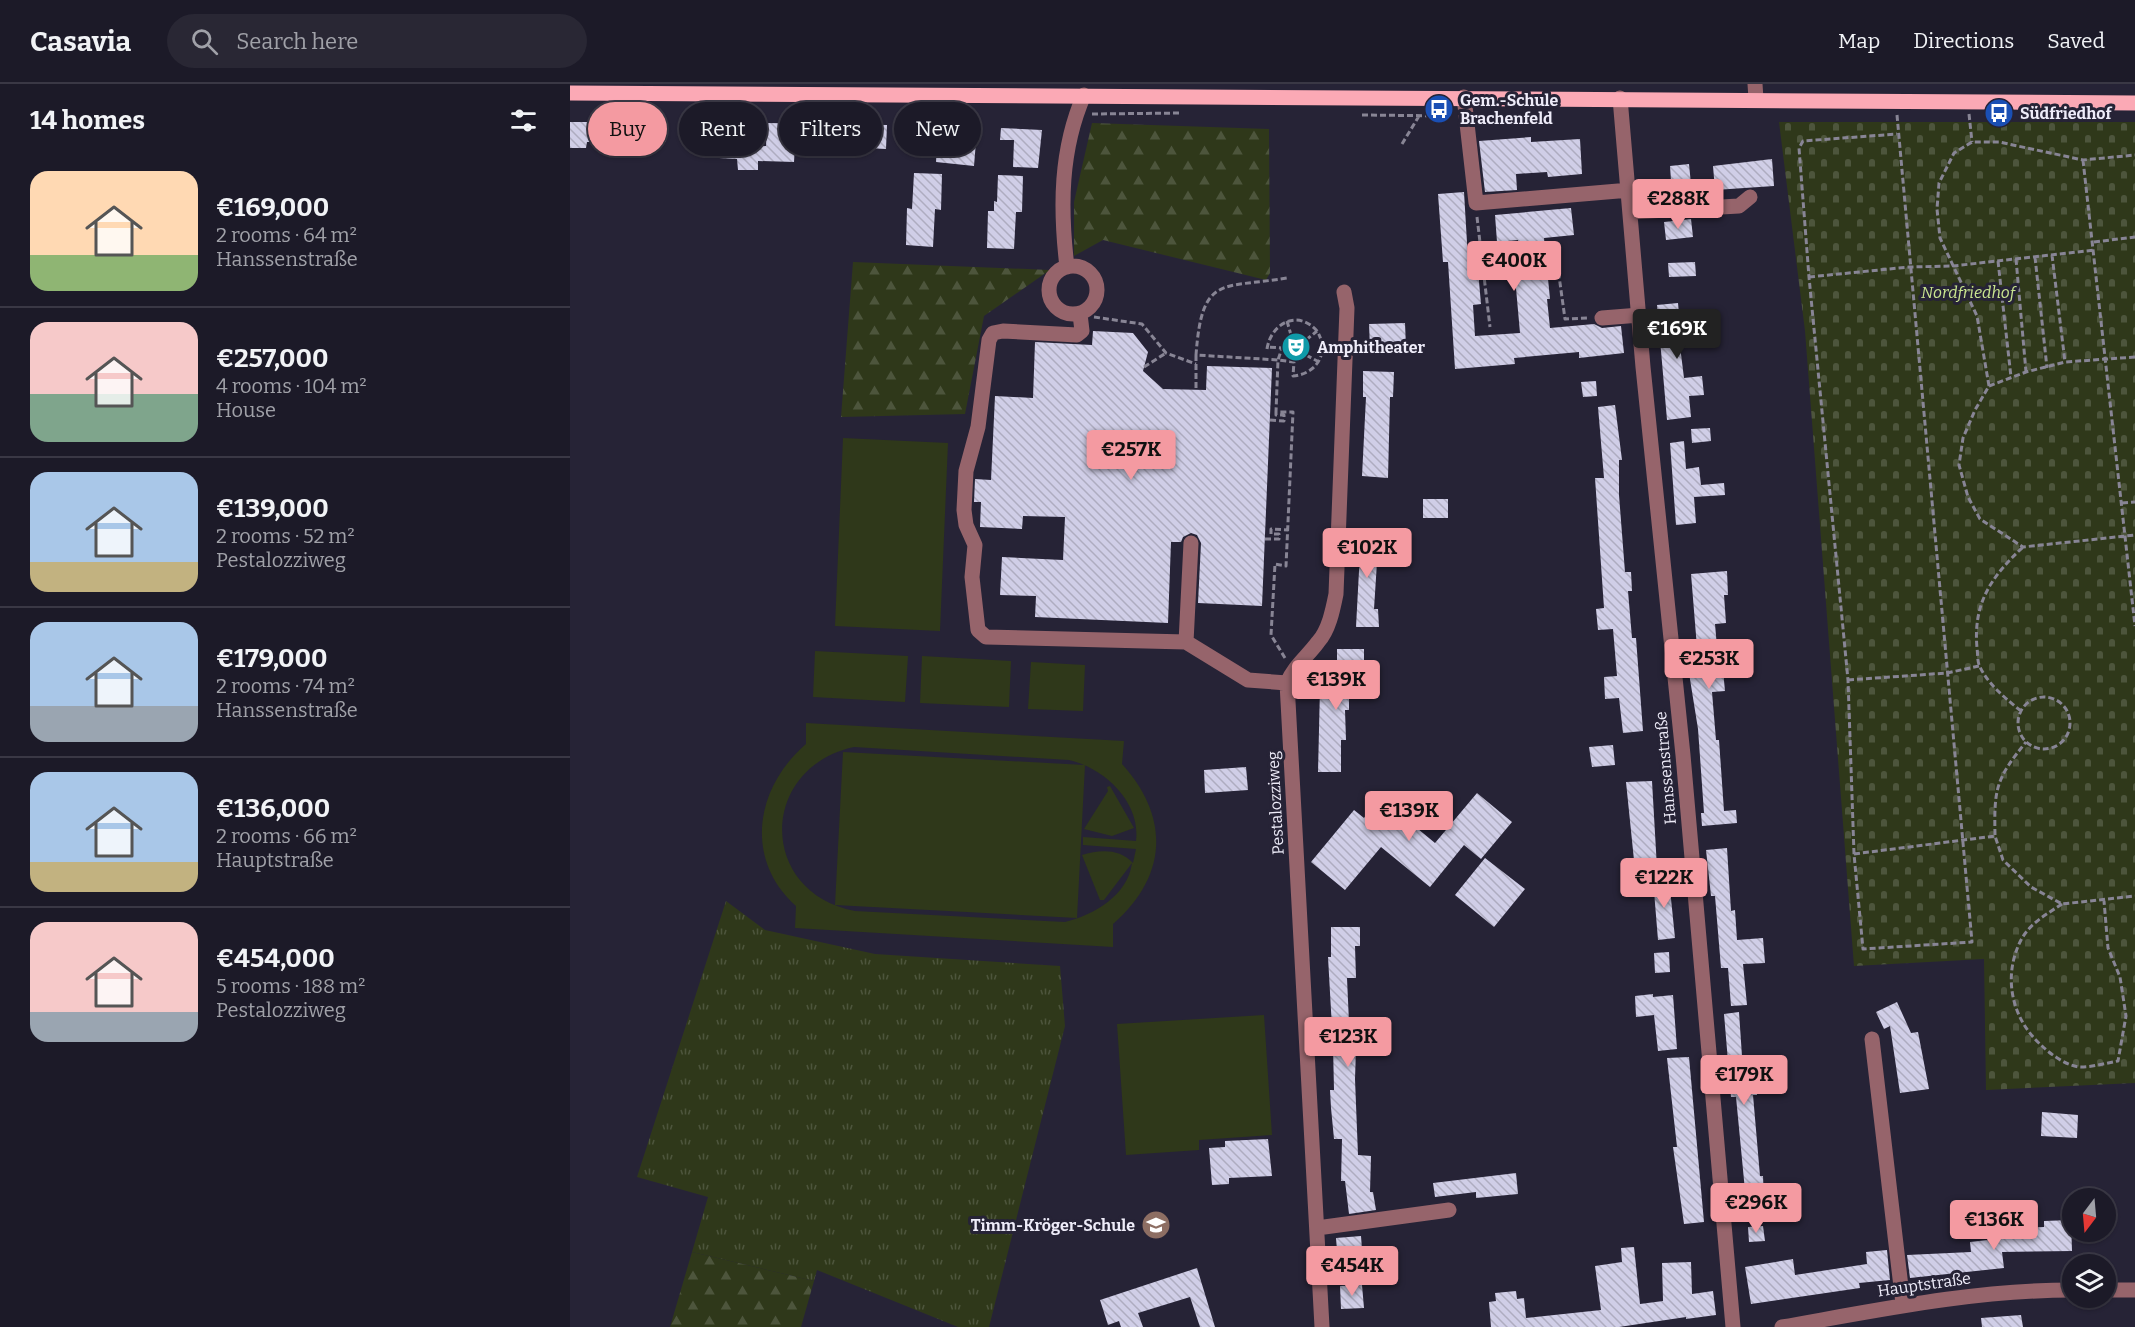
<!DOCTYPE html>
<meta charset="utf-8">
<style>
body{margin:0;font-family:Bitter,serif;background:#292734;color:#f1f3f6;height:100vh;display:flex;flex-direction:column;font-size:22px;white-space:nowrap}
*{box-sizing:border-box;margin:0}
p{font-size:20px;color:#a0a1a8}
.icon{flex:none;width:33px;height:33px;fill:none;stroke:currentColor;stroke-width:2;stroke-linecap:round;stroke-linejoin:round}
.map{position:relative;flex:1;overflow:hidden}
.sheet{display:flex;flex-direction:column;background:#1c1a28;width:570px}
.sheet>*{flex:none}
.top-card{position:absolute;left:18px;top:18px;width:570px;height:54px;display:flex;gap:12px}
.needle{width:39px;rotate:196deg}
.fabs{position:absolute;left:1492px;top:1104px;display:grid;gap:12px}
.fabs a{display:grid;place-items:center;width:54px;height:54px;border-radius:50%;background:#1c1a28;box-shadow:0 2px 4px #0004,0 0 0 2px #3a3845;font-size:30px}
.price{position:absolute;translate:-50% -51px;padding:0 14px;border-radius:6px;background:#f49aa1;color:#111;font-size:20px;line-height:39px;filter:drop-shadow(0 2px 3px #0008)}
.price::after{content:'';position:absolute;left:50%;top:36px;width:18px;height:14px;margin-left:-9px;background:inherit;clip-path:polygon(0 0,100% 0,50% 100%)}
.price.on{background:#222;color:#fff}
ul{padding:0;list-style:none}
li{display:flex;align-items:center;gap:18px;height:150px;padding:0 30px}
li+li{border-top:2px solid #3a3845}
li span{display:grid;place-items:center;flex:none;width:168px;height:120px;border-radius:18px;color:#555}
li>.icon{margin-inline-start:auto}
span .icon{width:72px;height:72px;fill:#fffc;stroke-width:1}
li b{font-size:26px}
h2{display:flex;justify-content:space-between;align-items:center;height:72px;padding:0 30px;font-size:26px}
.tag{padding:0 21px;border-radius:27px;background:#1c1a28;box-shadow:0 2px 4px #0004,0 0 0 2px #3a3845;font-size:21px;line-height:54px}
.tag.on{background:#f49aa1;color:#111}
header{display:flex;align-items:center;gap:36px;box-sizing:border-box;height:84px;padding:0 30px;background:#1c1a28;border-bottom:2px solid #3a3845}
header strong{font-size:28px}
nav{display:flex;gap:33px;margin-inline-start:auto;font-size:21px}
.search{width:420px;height:54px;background:#292734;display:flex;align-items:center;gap:15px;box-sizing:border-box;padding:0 21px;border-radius:33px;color:#a0a1a8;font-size:22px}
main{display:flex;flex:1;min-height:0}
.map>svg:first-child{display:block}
</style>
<header>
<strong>Casavia</strong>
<div class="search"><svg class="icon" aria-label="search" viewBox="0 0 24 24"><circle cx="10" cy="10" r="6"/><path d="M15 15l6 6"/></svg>Search here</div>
<nav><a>Map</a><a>Directions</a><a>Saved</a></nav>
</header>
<main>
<section class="sheet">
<h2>14 homes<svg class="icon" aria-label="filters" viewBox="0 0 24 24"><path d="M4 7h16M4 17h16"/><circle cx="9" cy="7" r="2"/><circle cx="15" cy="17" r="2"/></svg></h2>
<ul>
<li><span style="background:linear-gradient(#ffd9b3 70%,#8fb573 0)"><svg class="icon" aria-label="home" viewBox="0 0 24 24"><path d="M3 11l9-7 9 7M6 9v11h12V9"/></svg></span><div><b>€169,000</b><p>2 rooms · 64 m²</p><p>Hanssenstraße</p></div></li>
<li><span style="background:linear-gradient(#f6c9c9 60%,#7fa58c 0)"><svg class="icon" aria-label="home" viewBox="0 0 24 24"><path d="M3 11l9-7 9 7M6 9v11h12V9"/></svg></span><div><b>€257,000</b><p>4 rooms · 104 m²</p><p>House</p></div></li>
<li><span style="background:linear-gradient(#a9c7e8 75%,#c2b280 0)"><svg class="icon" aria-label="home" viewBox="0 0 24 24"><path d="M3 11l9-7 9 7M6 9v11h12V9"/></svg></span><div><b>€139,000</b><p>2 rooms · 52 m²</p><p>Pestalozziweg</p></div></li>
<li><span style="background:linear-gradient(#a9c7e8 70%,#9aa5b1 0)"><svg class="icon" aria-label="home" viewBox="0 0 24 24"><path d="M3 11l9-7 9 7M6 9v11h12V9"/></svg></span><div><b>€179,000</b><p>2 rooms · 74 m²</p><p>Hanssenstraße</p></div></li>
<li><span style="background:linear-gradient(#a9c7e8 75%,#c2b280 0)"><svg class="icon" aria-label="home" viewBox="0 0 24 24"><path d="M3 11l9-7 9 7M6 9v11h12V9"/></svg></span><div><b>€136,000</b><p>2 rooms · 66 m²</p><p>Hauptstraße</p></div></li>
<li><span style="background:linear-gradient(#f6c9c9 75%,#9aa5b1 0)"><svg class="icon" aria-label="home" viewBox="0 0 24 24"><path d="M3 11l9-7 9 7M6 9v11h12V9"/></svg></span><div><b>€454,000</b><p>5 rooms · 188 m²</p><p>Pestalozziweg</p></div></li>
</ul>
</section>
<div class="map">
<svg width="1565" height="1243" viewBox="0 0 1565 1243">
<defs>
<pattern id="grass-tufts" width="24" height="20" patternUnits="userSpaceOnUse" patternTransform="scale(1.5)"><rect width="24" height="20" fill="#2f381a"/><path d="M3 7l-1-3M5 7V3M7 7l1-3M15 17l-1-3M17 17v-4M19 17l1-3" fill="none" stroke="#4d553c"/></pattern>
<pattern id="forest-firs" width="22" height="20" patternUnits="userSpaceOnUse" patternTransform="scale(1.5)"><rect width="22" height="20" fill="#2f381a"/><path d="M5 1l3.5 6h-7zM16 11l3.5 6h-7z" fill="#4d553c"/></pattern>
<pattern id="cemetery-stones" width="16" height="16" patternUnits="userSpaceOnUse" patternTransform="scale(1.5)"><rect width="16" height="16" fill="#2f381a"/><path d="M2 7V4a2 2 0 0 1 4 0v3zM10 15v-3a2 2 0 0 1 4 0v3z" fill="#4d553c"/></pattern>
<pattern id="building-back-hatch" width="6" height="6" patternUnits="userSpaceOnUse" patternTransform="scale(1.5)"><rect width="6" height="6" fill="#d0cee7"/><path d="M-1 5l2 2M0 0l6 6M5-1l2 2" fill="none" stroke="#aeacc0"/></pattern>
</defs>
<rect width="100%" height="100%" fill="#262336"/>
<path fill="url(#grass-tufts)" d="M156,817L195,846L305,870L490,882L495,942L419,1243H388L247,1186L244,1197L122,1168L138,1113L67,1093Z"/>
<path fill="url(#forest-firs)" d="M522,39L699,45L700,189L696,196L533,156L504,172V118Z
M283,178L480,186L414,232L395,330L271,333Z
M122,1168L244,1197L231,1243H100Z"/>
<path fill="url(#cemetery-stones)" d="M1209,38H1565V999L1416,1006L1414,875L1284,882L1235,247Z"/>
<path fill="#2f381a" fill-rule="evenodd" d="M273,354L378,359L370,547L265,542Z
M245,567L338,572L335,618L243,613Z
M352,572L441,577L439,623L350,619Z
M461,578L515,581L513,627L458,625Z
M236,639L554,657L552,680C600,733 598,792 543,840V863L225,844L226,822C173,774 186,703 236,660ZM284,663L499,676C534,684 571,718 566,757L513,753V761L566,765L563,779C549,764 529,766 512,771L530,816H534L562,779C558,811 524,831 495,838L285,827C188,809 188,684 284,663Z
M273,668L515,681L507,834L265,821Z
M540,702L564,744L542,752L514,745L538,707L537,703Z
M694,931L702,1051L629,1056V1066L556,1071L547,940Z"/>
<path fill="url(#building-back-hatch)" d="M123,35L165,37L164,63L196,62L197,39L317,41L316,65L295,64V57L235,56V61H225L224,78L188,77V86H168L167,75L131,73L132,54L122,53Z
M0,38H17V41H50V58H17L16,64H0Z
M81,38H96V58H80Z
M368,44L407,45L404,82L366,78Z
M431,44L472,46L468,84L443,83L444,56H430Z
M961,53V58L1010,55L1012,90L978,93L977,88L946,90L947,106L915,108L909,57Z
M1202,75L1204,102L1145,106L1143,82Z
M1119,80L1122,110L1102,111L1100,82Z
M344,89L372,90L371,126L365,125L363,163L336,161L337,124L342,125Z
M428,91L453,92L452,128H446L444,165L417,164L418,127H424V117L427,118Z
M894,108L898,175H907L911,220L903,221L905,252L950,249L945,193H952L948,156L927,158L925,131L1001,124L1004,151L974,154L980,215H977L980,244L1024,240L1032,244L1051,242L1054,269L1009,274V268L944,274L945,280L885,285L878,178H873L868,110Z
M1121,135L1123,153L1096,156L1094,138Z
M1125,178L1126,192L1099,193L1098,179Z
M1108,219L1109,230L1134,227L1136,243L1108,246L1114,294L1132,292L1134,311L1119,312L1121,333L1097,336L1087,221Z
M835,239L836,263L800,264L799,240Z
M523,247L563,249L578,268L573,287L593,305L636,306L637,282L702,284L692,522L628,519L631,459L627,451L621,449L613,453L611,458H601L598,539L465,533L466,512L430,511L432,473L493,476L495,433L453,432L452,445L410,443L411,418H404L405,395L421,396L425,312L463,314L465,258L522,261Z
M793,287L824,288L823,313H820L818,394L792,392L796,313H793Z
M1026,297L1027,312L1013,313L1011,298Z
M1045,321L1052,376H1049V411L1055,488H1061L1062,507H1058L1062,554H1066L1073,647L1053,649L1049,614L1035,615L1034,593L1047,592L1043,545L1028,546L1026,525L1034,524L1025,394H1034L1028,323Z
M1140,344L1141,357L1122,359L1121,345Z
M1114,357L1116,385L1129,383L1131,401L1154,399L1155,411L1124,413L1126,439L1106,441L1100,359Z
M853,415H878V434H853Z
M787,447H809L804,525H808L809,543H786L790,468H787Z
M1157,487L1158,511H1154L1156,539L1145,540L1149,586H1153L1155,607L1142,608L1146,656H1149L1154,727L1166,726L1167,739L1132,742L1131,729H1134L1128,645L1119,589L1129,588L1121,490Z
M767,565H794V586H779V626H775L776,656H771V688H748L750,603H767Z
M1043,661L1045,681L1022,683L1019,663Z
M676,683L678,706L635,709L634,686Z
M1082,697L1087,784L1065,786L1056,698Z
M907,709L942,738L911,775L894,761L860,803L811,763L775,806L741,778L784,726L794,734L799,727L808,734L819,721L865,759Z
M1157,764L1161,827L1165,826L1167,856L1193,854L1195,879L1173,880L1177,921L1161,922L1158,884H1151L1145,812H1141L1136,766Z
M915,774L955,805L924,843L885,811Z
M1083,795H1099L1105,854L1088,856Z
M761,843H790V862H785L786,894H777L779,938H808V957H802V965H786L785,995L788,1071L801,1072L800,1108H803L806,1126L779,1130L775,1097H771L772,1055H764L761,1024L760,1006H764L763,962H757V944H762L758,873H761Z
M1099,868L1100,888L1085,889L1084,869Z
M1083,910V913L1103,911L1107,965L1088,967L1084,931L1066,933L1065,912Z
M1327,918L1341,949L1348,948L1359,1005L1330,1009L1320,942L1314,945L1306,928Z
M1169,928L1172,972L1184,971L1187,1011H1183L1190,1092H1193L1194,1116L1176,1117L1166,1013H1161L1154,930Z
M1119,973L1134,1138L1114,1140L1103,1063H1107L1097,974Z
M1472,1028L1508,1031L1507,1054L1471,1052Z
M698,1055L702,1092L659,1094V1100L642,1101L639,1064L655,1063V1057Z
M946,1089L948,1110L906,1114V1108L865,1113L863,1099Z
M1501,1136L1502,1167L1432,1168L1434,1184L1340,1194L1337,1171L1401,1168L1400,1158L1444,1153V1144L1474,1143V1137Z
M1193,1142L1195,1157L1179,1158L1178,1143Z
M791,1152L793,1178L768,1179L766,1154Z
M1064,1163L1070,1220L1093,1217L1092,1179L1121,1178L1122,1210L1143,1207L1146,1231L1116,1235V1233L1049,1243H921L919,1218L926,1217L925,1209L946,1207L947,1215L954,1214L956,1234L1031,1226L1025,1182L1052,1178L1051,1164Z
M1317,1166L1320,1196L1289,1199L1290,1204L1181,1220L1175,1183L1223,1175L1225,1191L1297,1180L1296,1168Z
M627,1184L645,1243H630L620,1213L568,1229L573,1243H551L549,1237L538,1241L530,1216Z
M792,1201L794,1224L771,1225L770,1202Z
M1451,1231L1453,1243H1412L1411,1234Z"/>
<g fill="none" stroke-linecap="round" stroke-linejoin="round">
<path stroke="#888595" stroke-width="3" stroke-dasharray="6 3" stroke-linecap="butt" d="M522,30L612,29
M1399,30L1402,58
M792,31L882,32
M909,31H927
M1327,31L1402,858L1293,865L1284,770L1278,596L1239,193L1229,64L1233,57L1327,50
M832,60L849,32
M1513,76L1565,542
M907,133L920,243
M1524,158L1565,153
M912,170L985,163L995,235L1017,234
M1482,171L1495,278
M1465,173L1477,284
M1446,175L1456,288
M1428,177L1441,293
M1239,193L1339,183L1383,182L1525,166
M524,233L572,240L596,269L626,280
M717,237L721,251
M736,256L747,247
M697,265C701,239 728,225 747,247C760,268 747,290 723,292L724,278L708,276L712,264L697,263
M626,271V306
M736,271L749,278
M1565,273L1495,278L1456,288L1419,302L1405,326L1393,354L1389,381L1398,413L1410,435L1453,463L1565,451
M574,283L596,269
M1419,302L1407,232L1370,154L1367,125L1369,99L1384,69L1402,58H1429L1513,76L1565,71
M700,336L714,337V331H706V328
M1552,419L1565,418
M701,450V445L718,446
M695,455H709V450H701
M715,574L701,551L705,480L716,482L723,328H706L708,276L626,271C632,190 651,205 717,194
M1278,596L1377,589L1409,582
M1448 639a26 26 0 1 1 52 0a26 26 0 1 1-52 0Z
M1451,627C1436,615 1418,600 1410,583C1407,578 1408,570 1407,564C1403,519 1421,493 1453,463
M1425,751C1424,704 1426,695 1456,658
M1284,770L1425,752L1433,776L1461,803L1492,820L1565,812
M1492,820C1477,830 1460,839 1451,856C1432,893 1442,935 1471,961C1480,970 1498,983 1511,983C1523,983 1536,979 1548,977L1556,932L1550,893L1538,864L1534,817"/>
<path stroke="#96646b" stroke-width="15" d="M1185,0L1186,15
M894,13L906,119L1060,106
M1050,14L1073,283L1113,671L1163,1243
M1061,128L1169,122L1180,113
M479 206a24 24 0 1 1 48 0a24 24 0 1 1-48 0Z
M497,183C490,124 490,66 514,11
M510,230L512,247L507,251L433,247L423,249L419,256L408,343L396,387L394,426L396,441L405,461L402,493L408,546L416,553L616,558L678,596L717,599
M1032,234L1070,231
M616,558L621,459
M1302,955L1333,1220
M747,1144L879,1126
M1536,1206H1565
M752,1243L717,599C724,582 737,573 748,558C759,546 763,525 766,510L777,224L774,208
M1212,1243C1309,1226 1404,1206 1503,1206"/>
<path stroke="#fba9b5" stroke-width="15" d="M0,9L1565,19"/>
</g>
<defs>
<g id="bus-disc" transform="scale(1.5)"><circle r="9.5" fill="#1a4fb4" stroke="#262336"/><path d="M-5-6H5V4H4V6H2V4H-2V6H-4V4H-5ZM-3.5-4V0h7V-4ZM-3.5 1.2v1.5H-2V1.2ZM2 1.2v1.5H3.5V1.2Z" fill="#fff"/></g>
<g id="theatre-disc" transform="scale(1.5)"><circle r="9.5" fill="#0f9aa8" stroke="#262336"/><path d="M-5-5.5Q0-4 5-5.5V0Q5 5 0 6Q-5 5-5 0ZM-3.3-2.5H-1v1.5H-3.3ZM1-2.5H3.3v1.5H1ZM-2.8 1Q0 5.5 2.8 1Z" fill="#fff"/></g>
<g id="school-disc" transform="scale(1.5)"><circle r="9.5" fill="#8d6e63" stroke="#262336"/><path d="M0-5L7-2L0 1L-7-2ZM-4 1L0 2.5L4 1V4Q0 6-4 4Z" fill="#fff"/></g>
</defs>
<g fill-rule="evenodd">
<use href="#bus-disc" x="869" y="25"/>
<use href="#bus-disc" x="1429" y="29"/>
<use href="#theatre-disc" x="726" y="263"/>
<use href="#school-disc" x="586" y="1141"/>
</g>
<g text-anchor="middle" stroke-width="6" stroke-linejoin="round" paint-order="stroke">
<g font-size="16" font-weight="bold" fill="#eeecf9" stroke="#262336" text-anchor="start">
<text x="890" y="22">Gem.-Schule<tspan x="890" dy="18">Brachenfeld</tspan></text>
<text x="1450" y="35">Südfriedhof</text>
<text x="747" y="269">Amphitheater</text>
<text x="565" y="1147" text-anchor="end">Timm-Kröger-Schule</text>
</g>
<g font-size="16" font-style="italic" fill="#cae690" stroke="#262336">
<text x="1398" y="214">Nordfriedhof</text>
</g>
<g font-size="16" fill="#eeecf9" stroke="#262336">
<text transform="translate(1095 684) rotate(-95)" y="6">Hanssenstraße</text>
<text transform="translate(705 719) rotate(-93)" y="6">Pestalozziweg</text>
<text transform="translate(1354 1200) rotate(-8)" y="6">Hauptstraße</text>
</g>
</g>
</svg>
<div class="fabs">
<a><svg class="needle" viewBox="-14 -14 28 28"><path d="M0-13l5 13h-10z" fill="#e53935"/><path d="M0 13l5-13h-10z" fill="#a0a1a8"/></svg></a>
<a><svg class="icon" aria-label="layers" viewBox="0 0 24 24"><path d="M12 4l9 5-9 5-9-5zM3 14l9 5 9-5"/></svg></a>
</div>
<b class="price" style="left:1108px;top:146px">€288K</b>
<b class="price" style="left:944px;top:208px">€400K</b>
<b class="price on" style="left:1107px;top:276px">€169K</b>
<b class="price" style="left:561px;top:397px">€257K</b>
<b class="price" style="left:797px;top:495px">€102K</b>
<b class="price" style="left:1139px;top:606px">€253K</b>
<b class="price" style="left:766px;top:627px">€139K</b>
<b class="price" style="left:839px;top:758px">€139K</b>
<b class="price" style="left:1094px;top:825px">€122K</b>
<b class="price" style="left:778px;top:984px">€123K</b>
<b class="price" style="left:1174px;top:1022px">€179K</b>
<b class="price" style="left:1186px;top:1150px">€296K</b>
<b class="price" style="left:1424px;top:1167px">€136K</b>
<b class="price" style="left:782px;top:1213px">€454K</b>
<div class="top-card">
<a class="tag on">Buy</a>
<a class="tag">Rent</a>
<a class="tag">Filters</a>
<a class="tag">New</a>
</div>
</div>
</main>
